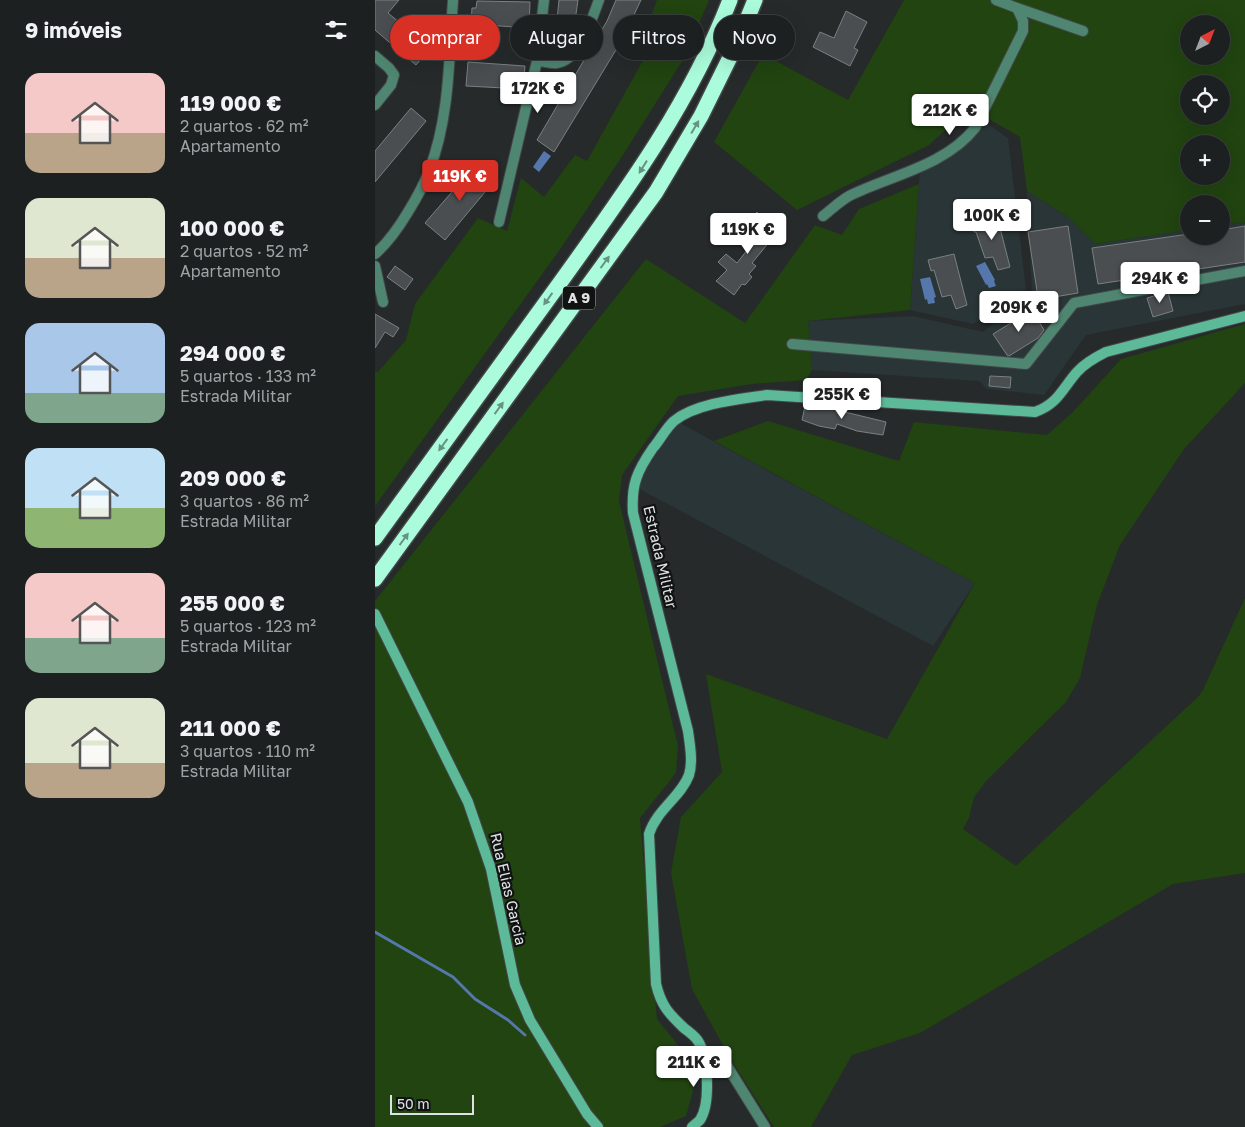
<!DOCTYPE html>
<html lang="pt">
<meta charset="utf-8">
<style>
body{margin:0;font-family:"Golos Text",sans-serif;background:#252829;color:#f1f3f6;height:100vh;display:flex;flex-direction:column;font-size:19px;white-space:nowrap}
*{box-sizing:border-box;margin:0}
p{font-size:16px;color:#a0a3a5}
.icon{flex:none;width:28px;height:28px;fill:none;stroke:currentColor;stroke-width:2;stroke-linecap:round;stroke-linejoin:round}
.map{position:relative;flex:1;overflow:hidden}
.details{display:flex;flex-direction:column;background:#1c2020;width:375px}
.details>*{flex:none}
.hud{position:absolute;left:15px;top:15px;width:475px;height:45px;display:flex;gap:10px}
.needle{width:32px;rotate:42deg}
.fabs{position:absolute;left:805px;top:15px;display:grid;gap:10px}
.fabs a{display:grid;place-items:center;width:50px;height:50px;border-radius:50%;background:#1c2020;box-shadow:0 5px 20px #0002,0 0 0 1px #3a3e3e;font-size:25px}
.scale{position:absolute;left:15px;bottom:12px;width:84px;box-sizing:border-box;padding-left:5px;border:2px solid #dfe2e2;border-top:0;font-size:14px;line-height:18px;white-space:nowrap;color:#dfe2e2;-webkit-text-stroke:4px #111313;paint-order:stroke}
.price{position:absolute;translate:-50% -42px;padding:0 11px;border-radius:5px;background:#fff;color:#222;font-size:16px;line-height:32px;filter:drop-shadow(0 1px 2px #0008)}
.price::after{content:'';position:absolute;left:50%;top:30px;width:15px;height:11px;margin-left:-8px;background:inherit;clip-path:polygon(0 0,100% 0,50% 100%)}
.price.current{background:#d93025;color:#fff}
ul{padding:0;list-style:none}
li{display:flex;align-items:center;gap:15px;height:125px;padding:0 25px}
li span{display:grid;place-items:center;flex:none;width:140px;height:100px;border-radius:15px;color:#555}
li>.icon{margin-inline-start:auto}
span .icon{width:60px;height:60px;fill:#fffc;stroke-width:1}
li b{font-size:21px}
h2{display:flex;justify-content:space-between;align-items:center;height:60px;padding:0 25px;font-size:21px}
.tag{padding:0 18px;border-radius:22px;background:#1c2020;box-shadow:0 5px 20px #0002,0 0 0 1px #3a3e3e;font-size:18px;line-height:45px}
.tag.current{background:#d93025;color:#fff}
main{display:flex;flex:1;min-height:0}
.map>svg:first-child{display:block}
</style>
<main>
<section class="details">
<h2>9 imóveis<svg class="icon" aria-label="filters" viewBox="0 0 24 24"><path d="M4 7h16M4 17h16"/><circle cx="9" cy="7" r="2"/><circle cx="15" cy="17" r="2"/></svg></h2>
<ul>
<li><span style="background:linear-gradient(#f6c9c9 60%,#b9a48a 0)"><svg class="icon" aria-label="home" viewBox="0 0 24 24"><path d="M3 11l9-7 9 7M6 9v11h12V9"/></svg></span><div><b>119 000 €</b><p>2 quartos · 62 m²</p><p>Apartamento</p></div></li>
<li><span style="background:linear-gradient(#dfe7d0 60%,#b9a48a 0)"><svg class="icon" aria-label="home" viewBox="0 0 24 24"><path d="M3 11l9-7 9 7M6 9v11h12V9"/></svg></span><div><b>100 000 €</b><p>2 quartos · 52 m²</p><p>Apartamento</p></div></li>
<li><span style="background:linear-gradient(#a9c7e8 70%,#7fa58c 0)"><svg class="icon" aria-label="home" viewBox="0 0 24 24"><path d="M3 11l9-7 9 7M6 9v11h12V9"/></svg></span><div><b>294 000 €</b><p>5 quartos · 133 m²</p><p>Estrada Militar</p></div></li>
<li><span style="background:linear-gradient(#bfe0f5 60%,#8fb573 0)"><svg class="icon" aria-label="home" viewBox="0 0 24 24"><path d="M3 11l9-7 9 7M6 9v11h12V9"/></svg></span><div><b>209 000 €</b><p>3 quartos · 86 m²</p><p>Estrada Militar</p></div></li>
<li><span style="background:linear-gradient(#f6c9c9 65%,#7fa58c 0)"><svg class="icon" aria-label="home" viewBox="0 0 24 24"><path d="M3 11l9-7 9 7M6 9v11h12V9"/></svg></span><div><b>255 000 €</b><p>5 quartos · 123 m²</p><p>Estrada Militar</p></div></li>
<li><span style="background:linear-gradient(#dfe7d0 65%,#b9a48a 0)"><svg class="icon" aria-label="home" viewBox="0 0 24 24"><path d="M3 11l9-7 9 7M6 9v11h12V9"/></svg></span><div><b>211 000 €</b><p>3 quartos · 110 m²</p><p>Estrada Militar</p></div></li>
</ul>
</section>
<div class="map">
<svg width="870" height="1127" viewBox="0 0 870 1127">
<rect width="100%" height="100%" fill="#262a2b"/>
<path fill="#293536" d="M607,120L633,138L651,289L598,324L535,310L545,170Z
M652,191L693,217L720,244L814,230V236H846V225L868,222L870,224V304L711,335L669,395L612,389L604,381L437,370L433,321L538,316L608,332L657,293Z
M303,422L600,583L558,646L259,486Z"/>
<path fill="#214410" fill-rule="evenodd" d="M282,0H334L311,55L246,158L186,248L0,506V371L3,372L31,340L40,304L103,218L132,231L146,178L169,197L200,155L212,161L276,46L266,43Z
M529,0H870V224L868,222L846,225V204H814V230L720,244L693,217L652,191L645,137L594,108L554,145L422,210L339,142L388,54L473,100ZM814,24H846V56H814ZM814,84H846V116H814ZM814,144H846V176H814Z
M544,184L535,310L433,321L437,370L431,380L377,384L303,396L247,475L244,501L303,746L301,773L265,818L282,1019L315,1060L318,1091L311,1116L285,1127H0V601L271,259L370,323L440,225L467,235L484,209Z
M870,324V383L809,449L745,545L722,605L705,678L691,702L612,780L599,797L594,818L588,829L641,866L824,696L828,690L870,598V873L798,884L545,1033L477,1055L436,1127H399L355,1058L317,989L296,873L306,817L347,772L331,674L512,739L600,583L339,441L393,421L524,461L539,422L672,435L698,412L746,359Z"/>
<path fill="#5577ac" d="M169,151L176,156L164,172L158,167Z
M610,262L620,280L619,281L621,286L614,288L612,284L611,285L601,266Z
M555,277L561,297L559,298L560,303L553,304L552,299L550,300L545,279Z"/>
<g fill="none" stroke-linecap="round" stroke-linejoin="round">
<path stroke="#5577ac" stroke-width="3" d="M0,932L78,977L100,999L133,1020L150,1035"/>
</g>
<path fill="#4a4e50" stroke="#7b8082" d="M0,0H24L13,13L55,48L41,65L0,30Z
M184,0H203L198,35L181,30Z
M241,0H266L247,40L179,152L162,140L232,21Z
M102,1L155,2L154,28L96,24L97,8H101Z
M471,11L492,22L479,48L483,50L475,66L438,47L445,32L459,38Z
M93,62L150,66L148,89L91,86Z
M36,108L51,121L0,182V151Z
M102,163L106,169L120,180L70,240L50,223Z
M382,212L393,223L400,216L409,224L377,263L381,266L374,274L377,277L370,285L367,284L359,295L341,281L352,270L343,262L351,254L362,263L387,231L374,221Z
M622,216L635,267L623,270L618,257L610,258L601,232H599L595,222Z
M693,226L703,293L655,301L662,291L653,232Z
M870,226V262L723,284L717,248L814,234V236H846V230Z
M579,254L592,305L581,309L576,295L567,297L559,270L556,271L553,260Z
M20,266L38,279L30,290L12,277Z
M793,292L798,311L778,317L772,298Z
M657,310L669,330L663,338L634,356L632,355L618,334Z
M0,314L24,328L18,337L10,332L0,348Z
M615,376L636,377L635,388L614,386Z
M441,405L511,422L508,435L482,431L462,424L460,429L444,426L427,420L430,406L439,410Z"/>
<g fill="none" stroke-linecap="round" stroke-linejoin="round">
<g stroke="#444748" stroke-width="12">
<path id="street" d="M642,8L708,31
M0,56L14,68L19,75L16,85L0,105
M162,61C168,61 176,64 182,63C205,60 217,18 224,0
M448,216C457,209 466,200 476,195C518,175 571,165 600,128L648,31V21L642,8L621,0
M124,222L162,61L169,0
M0,254C14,242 24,227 33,212C41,199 49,185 54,171C75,117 74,57 78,0
M0,266L8,302
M417,344L651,364L699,303L870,271
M329,1054L349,1061L390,1127"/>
</g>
<g stroke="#444748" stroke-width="12">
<path id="secondary" d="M0,614L93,802L116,869L140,985L155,1020L212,1114L223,1127
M317,1127C319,1125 323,1122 325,1120C336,1103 333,1057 323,1041C320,1036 314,1032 309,1028C293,1013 286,1005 281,984L274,834C282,809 306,797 314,775C318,762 315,745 313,731L258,513C256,485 262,471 278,448C285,440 291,428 299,421C321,403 365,399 392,395L660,412C683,404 687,389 702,372C710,363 721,357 731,352L870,316"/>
</g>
<g stroke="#444748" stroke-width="18">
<path id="highway" d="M0,538C61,455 121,371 182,287C248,195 314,106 355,0
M0,579L281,192L326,116L364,39L380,0"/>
</g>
<use href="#street" stroke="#4e8671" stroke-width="10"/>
<use href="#secondary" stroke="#5dba99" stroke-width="10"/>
<use href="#highway" stroke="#abfcdc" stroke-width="15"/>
</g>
<defs><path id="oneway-solid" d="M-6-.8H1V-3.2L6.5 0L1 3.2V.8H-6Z" transform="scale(1.25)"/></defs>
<g fill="#669382">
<use href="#oneway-solid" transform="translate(320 127) rotate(-59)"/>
<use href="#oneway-solid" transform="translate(268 167) rotate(122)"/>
<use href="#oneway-solid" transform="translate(230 262) rotate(-54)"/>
<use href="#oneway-solid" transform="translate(173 299) rotate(126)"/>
<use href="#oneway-solid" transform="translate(124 408) rotate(-54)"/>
<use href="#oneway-solid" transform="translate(68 445) rotate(126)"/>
<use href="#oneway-solid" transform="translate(29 539) rotate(-54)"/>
</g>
<g text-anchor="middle" stroke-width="4.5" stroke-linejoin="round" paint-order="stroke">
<rect fill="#111313" stroke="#a1a4a4" stroke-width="1" x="188" y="286.5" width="32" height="23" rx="4"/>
<g font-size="14" font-weight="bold" fill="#dfe2e2">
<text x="204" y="303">A 9</text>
</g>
<g font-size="15" fill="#dfe2e2" stroke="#111313">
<text transform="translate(285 557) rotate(77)" y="5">Estrada Militar</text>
<text transform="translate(133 889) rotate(77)" y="5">Rua Elias Garcia</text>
</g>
</g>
</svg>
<div class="fabs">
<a><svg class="needle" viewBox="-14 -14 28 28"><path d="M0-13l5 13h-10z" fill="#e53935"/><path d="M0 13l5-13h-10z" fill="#a0a3a5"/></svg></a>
<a><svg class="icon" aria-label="locate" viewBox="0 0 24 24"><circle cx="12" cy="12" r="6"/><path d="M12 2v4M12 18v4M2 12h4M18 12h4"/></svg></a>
<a>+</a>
<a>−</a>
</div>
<div class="scale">50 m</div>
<b class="price" style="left:163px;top:114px">172K €</b>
<b class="price" style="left:575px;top:136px">212K €</b>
<b class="price current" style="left:85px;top:202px">119K €</b>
<b class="price" style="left:617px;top:241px">100K €</b>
<b class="price" style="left:373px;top:255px">119K €</b>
<b class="price" style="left:785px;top:304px">294K €</b>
<b class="price" style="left:644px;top:333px">209K €</b>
<b class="price" style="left:467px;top:420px">255K €</b>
<b class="price" style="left:319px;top:1088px">211K €</b>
<div class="hud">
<a class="tag current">Comprar</a>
<a class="tag">Alugar</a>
<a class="tag">Filtros</a>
<a class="tag">Novo</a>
</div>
</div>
</main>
